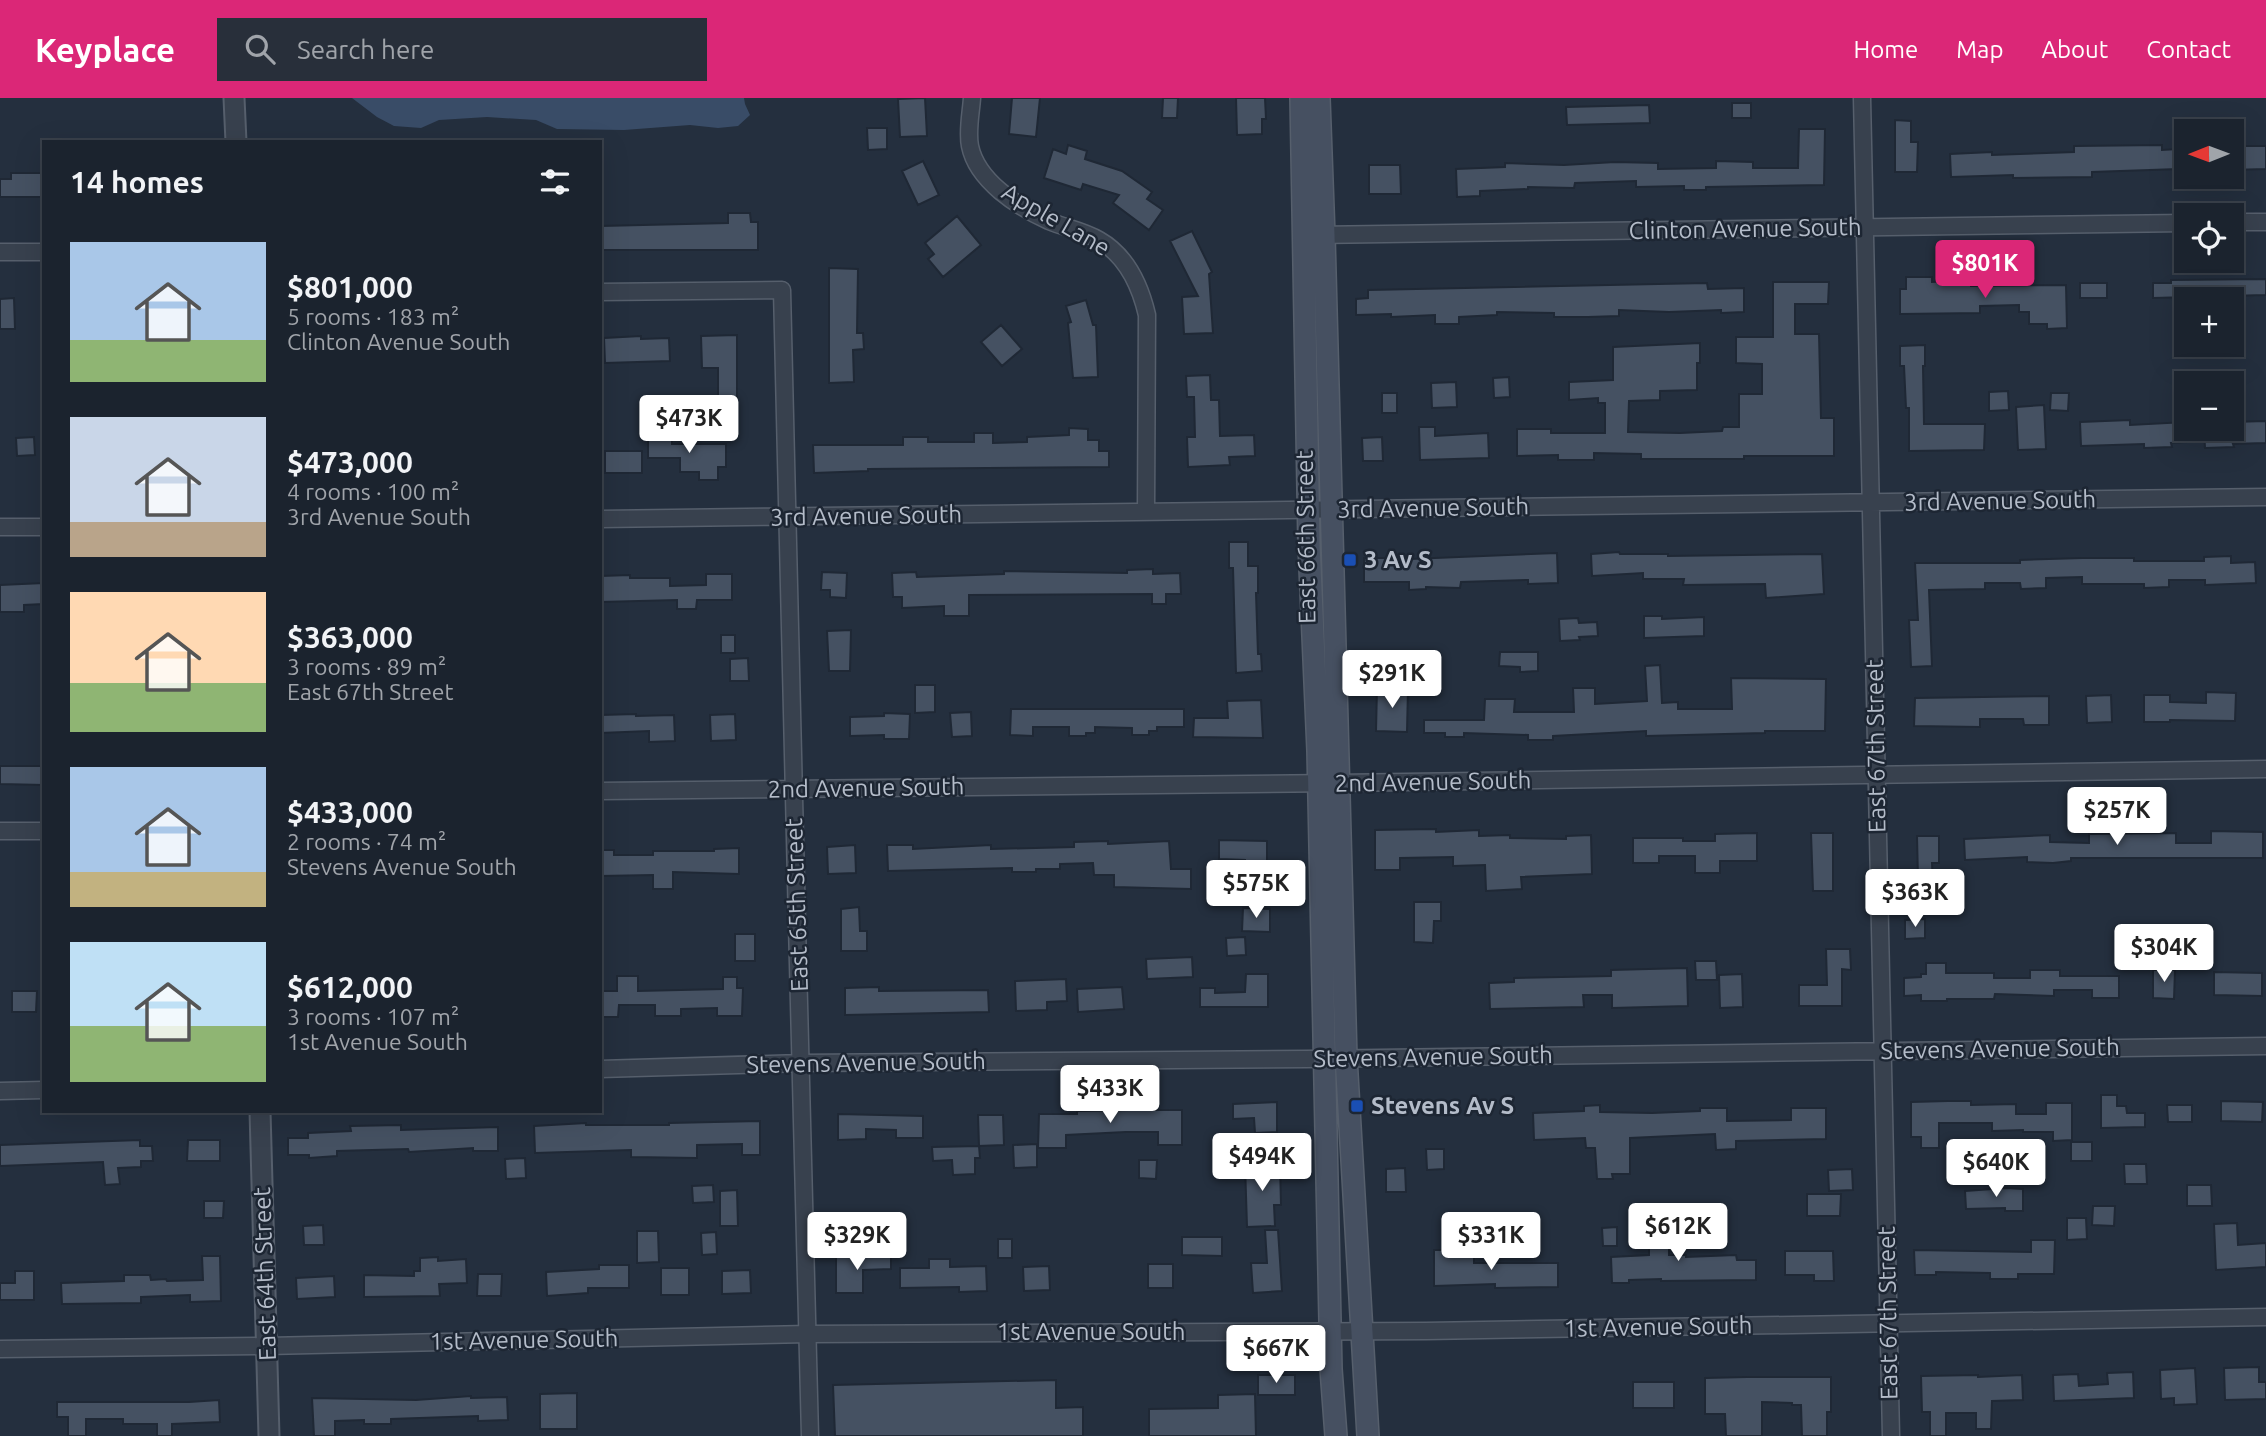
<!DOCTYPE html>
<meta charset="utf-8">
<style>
body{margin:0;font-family:Ubuntu,sans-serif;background:#282f3a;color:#f1f3f6;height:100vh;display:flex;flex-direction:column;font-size:26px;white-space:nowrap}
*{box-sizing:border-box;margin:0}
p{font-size:23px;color:#a0a4aa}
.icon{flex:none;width:38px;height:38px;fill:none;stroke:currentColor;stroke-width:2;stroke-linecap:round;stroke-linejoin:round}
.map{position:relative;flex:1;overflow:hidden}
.side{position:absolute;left:42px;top:42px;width:560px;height:973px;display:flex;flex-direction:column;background:#1b232e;border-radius:0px;box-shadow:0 7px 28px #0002,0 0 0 2px #39404a}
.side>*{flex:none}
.needle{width:46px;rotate:269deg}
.fabs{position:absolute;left:2174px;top:21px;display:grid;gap:14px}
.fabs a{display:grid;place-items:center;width:70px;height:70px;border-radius:0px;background:#1b232e;box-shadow:0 7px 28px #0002,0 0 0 2px #39404a;font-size:35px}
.price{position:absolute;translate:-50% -60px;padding:0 16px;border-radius:7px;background:#fff;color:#222;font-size:23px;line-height:46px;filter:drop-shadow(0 2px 4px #0008)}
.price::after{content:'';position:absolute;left:50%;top:42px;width:21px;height:16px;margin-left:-10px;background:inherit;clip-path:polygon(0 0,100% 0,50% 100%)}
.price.selected{background:#db2777;color:#fff}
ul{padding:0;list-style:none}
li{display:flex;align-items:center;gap:21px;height:175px;padding:0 28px}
li span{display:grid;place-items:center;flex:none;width:196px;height:140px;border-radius:0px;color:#555}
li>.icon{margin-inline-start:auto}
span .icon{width:84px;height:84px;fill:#fffc;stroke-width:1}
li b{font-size:30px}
h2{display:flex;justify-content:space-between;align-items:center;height:84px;padding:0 28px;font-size:30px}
header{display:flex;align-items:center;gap:42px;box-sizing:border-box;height:98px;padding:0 35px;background:#db2777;color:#fff}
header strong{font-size:33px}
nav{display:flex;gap:38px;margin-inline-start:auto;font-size:24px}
.search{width:490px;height:63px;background:#282f3a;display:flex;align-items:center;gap:18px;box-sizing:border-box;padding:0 24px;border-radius:0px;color:#a0a4aa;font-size:26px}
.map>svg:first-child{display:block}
</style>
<header>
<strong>Keyplace</strong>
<div class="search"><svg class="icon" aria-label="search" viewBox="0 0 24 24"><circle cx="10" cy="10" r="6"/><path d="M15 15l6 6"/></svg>Search here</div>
<nav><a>Home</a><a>Map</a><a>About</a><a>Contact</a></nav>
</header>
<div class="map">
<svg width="2266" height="1338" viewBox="0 0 2266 1338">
<rect width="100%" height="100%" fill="#242f3e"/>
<path fill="#394c67" d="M352,0H744L745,6L750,17L738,28L718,30L690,27L624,32L557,31L536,22L487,19L439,22L421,30L394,28L377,19Z"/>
<path fill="#455162" stroke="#1f2835" stroke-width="2" d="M925,0L927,38L900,39L898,1Z
M1012,0H1040L1036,39L1009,36Z
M1163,0H1178L1177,20H1162Z
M1236,0H1265L1266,21H1262V36L1237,37Z
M1732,5H1751V20H1732Z
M1649,7L1650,25L1567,27L1566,9Z
M1895,22L1911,23V44H1918L1917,74H1895Z
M867,30H887V51L868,52Z
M1799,31H1825L1824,87L1706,89V92H1684V88L1636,89V83L1575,85L1574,90L1528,89V91L1480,93V98L1457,99L1456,71L1505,69V65L1564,67L1615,64L1658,65V71L1716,70V63L1753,64V70H1798Z
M1068,47L1087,53L1085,61L1122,73L1152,94L1147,101L1163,112L1149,132L1113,105L1119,97L1083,86L1081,92L1044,80L1053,51L1066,56Z
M2162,47V52L2178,51L2179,71L2092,74V79L2013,80V77L1951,79L1950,56L1992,54V57L2074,54V48Z
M2231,48H2266V71L2231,72Z
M923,63L939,97L918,107L902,73Z
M1369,67H1400L1401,96H1369Z
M11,75H44V99H0V81H11Z
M728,115H750L751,124H758V152H600V128L728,125Z
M957,118L981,147L943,179L928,161L934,156L925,145Z
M1192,133L1212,174L1209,176L1213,235L1184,236L1182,199L1198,198L1170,143Z
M829,170L858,171L857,235H863L864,251L853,252L854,284L829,285Z
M1906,179H1932V184L1971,182V188L2066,187L2067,230L2047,231V226H2029V214H2019V207L1980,208V215L1900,216V191H1906Z
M2266,181V197L2153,200V185H2171V182Z
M1773,184H1829L1828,206H1795V236H1819L1821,320H1834V358H1744V361H1641V356L1594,355V362H1558V357L1517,358V331H1551V335H1605V305H1598V300L1569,302V284L1613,282V249L1700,245V265H1697V292L1660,293V302L1629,303L1628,334L1680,335L1722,333L1723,329H1739V296H1762V266L1736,265V239H1773Z
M1707,185L1708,191L1744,190V214L1721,215V212L1669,214L1619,212V218L1588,219H1554V215L1497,214V217L1459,219V226H1435V217L1391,219V216L1356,217V201L1368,200V192Z
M2080,185H2107V200H2080Z
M14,200L15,231H0V201Z
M1086,202L1093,227H1096L1098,279L1073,280L1068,225L1071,224L1066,208Z
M1001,227L1022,251L1002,268L981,244Z
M737,237V302H718V270H702L701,238Z
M641,238V241L669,240L670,263L605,265L604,240Z
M1925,247V268H1923L1924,326H1985L1984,352L1909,353V310H1906L1904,268H1900V248Z
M1210,277L1211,302H1219L1220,338L1254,337L1255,358L1229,359L1230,367L1188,369L1187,339H1195L1194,299H1187L1186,278Z
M1509,279L1510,299L1494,300L1493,280Z
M1456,284L1457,309L1432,310L1431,285Z
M2008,293L2009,312L1989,313V294Z
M1382,295H1397V315H1382Z
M2051,295H2069L2068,313L2050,312Z
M2044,307L2046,351L2018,352L2016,309Z
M2130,322V327L2186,324V344L2171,345L2172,349L2144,350V346L2081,348L2080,324Z
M2266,323V345L2233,346L2234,349L2205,350L2204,331H2231V324Z
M1419,329H1435V338L1488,335L1489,360L1420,362Z
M1069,330L1088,331V342H1099V353H1109V369L868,371V373L814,375L813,347H903V339H928V344H974V335H993V345L1027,344V339L1069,337Z
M648,333H672V346H726V369H718V382H699V374H680V360H648Z
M34,339L35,357L17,358L16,340Z
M1382,339L1383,363H1363L1362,340Z
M605,353H642V375H605Z
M1229,444H1248V468H1258V495H1256L1258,556H1261L1262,573L1236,575L1233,470H1229Z
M1619,454L1620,456H1668V458L1822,456L1824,496L1766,500L1765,486L1683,487L1684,481H1643V475L1592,478L1591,456Z
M1557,455L1558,485L1528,486V482L1461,484L1460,490L1426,489V491L1409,492V484H1364V460H1387V462Z
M2231,458V465L2255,464L2256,485L2205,487V482H2169V489L2144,490V486H2082V479L2046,480V490L2021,491L2020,485H1985V491L1929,492L1932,568L1911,569L1909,522H1918L1915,465H2020V462L2082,460H2134V463H2204V459Z
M1153,471V476L1180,475L1181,496H1166V506H1152V496L969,497V518H944V508L902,510V499H893L892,475L916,474L917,479L1004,476V473L1127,475V472Z
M822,474L847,475L846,500L830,499V492H821Z
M706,476H732V502H697L696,511H677V502L600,504V478L630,477V480H670V488L706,487Z
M44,485V506L24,507V514H0V487Z
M1644,518H1662V521L1704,519V538L1644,540Z
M1578,520L1579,525L1597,524L1598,538L1579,539L1580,542L1560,543L1559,521Z
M851,532L850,573H829L827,533Z
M721,537H735V555H721Z
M1500,554H1538V573L1520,574V569L1499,568Z
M748,560L749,583H730V561Z
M1660,567L1662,605L1678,604V611H1732L1731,580L1826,581L1825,633H1765V635L1646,638V633L1553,638V642H1528V637L1464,635V639H1445V635H1424V622H1484L1485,601H1515L1514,614H1574L1573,590H1595V606L1647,603L1645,568Z
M915,587H935V614L915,615Z
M1377,589L1408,590L1407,634L1376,633Z
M2206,594L2236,595L2235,623L2170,622V624H2144V597H2170V604L2206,605Z
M2111,597L2112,624L2087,625L2086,598Z
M2049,598V627H2024L2023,621H1980V629L1914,628L1915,600Z
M1261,602L1263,640L1193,639L1194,620H1228L1227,603Z
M1011,611H1184V629H1157V633H1149V637H1132V630L1095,629V635H1086V638H1069V629H1033V638L1010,637Z
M971,614L972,638L952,639L950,615Z
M884,615L910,616L909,641H884V637L850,638V619L884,618Z
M636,616V618L674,617L675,643L649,644V633L600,635V617Z
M735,616L736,642L711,643L710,617Z
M0,668H44V687L0,686Z
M1436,731V734L1479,732V738L1510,737V740L1566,741V738L1591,737L1592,776L1521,779L1522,791L1486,793L1485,767L1453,768V759L1400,760V772H1375V732Z
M2211,733L2263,734V760H2071V763L2053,765L2027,764V759L1965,762L1964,741L2050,737V744L2089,745V736L2176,735V745H2211Z
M1757,735V763H1720V775H1695V758H1659V765H1633V740H1683V743H1715V736Z
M1811,735H1833V793H1813Z
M1917,738H1939V765H1932L1934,809L1915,810L1914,781H1918Z
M1219,742L1267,743V777H1245V762L1219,761Z
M1108,743V746L1169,743L1171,771H1191V791L1114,789V777H1094L1093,765L1060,766V771H1036V774H1012V770L888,773L887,747H913V751L991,747V751L1074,749V744Z
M855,747L856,775L828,776L827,749Z
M739,750V776L673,774V791H653V777L600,778V752H614V757H653V753H714V751Z
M1414,804H1441V823H1434L1433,845L1414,844Z
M859,809L860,833H867V853H841V811Z
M1243,810L1270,811V834L1242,833Z
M1925,821V840L1905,841V822Z
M2138,827L2139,847L2123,848L2122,828Z
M735,836H755V863H735Z
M1245,839L1246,857L1227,858L1226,840Z
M1826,851H1850L1851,872L1842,871V908H1799V887H1827Z
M1192,859L1193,879L1147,881L1146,861Z
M1695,863H1716L1717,882H1696Z
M1926,865H1946V875H1994V880H2030V872H2060V878H2119V900H2092V892H2054V898L1995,896L1994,901H1947V903H1921V897L1904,898V880L1921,879V876H1926Z
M1687,870L1688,908L1612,910V897H1583L1584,909L1490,911L1489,885L1514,884V880L1611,878V872Z
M2153,872H2175L2174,901L2153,900Z
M2214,874L2262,875V898L2214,897Z
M1246,876H1268V909H1200V890H1215V895L1245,894Z
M1742,876L1743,909L1720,910L1719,877Z
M617,878H638V893L723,891V879H737V890H743L742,918H717V910L681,911V918H655V907H619L618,919H600V893H617Z
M1066,881L1067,903L1047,904V912L1016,913L1015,883Z
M879,889V893L988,892L989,914L845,917V890Z
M1122,889L1124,911L1078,914L1077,891Z
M12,893H37L36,914H12Z
M2101,997H2117V1008H2126L2127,1015H2145V1029L2101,1030Z
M1948,1003H1971V1007L2016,1006V1016H2046V1005H2072V1042L2053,1043V1034H2023V1032L1992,1033V1025H1939V1050H1921V1039H1911V1004Z
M2221,1003L2263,1004L2262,1024L2221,1023Z
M1277,1004V1034L1255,1035L1254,1020L1233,1021V1006Z
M1600,1007V1014L1652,1015L1700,1013V1010H1727V1023L1791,1022V1010H1826V1041L1736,1043V1051L1716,1052L1715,1036L1630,1040V1076H1612L1613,1081H1597L1595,1050H1586L1585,1040L1534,1042L1533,1015L1584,1013V1008Z
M2167,1007H2192V1024H2168Z
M1129,1012H1182V1047H1158V1034H1126L1066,1037V1050H1038L1039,1016H1077V1013Z
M838,1016L923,1018V1040H896V1032L866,1031V1041L838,1042Z
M978,1017H1003L1004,1047L979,1048L980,1060H975V1076L953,1077L952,1062L933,1063L932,1049L979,1048Z
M760,1023V1057H742V1046L697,1047V1060L631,1059V1052L535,1055L534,1028L586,1025V1027H669V1025Z
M401,1027V1032L498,1029V1053H473V1050L409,1054L408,1051L337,1053V1058L309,1060V1057H288V1040H308V1035L351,1033L350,1028Z
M140,1042V1048H152L153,1063H141V1069L118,1070L120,1086L105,1087L103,1064L0,1068V1047Z
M188,1042H220V1063H187Z
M2071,1044H2092V1063H2071Z
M1037,1046V1069L1014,1070L1013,1047Z
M1426,1051H1444V1071L1427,1072Z
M525,1060L526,1080L506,1081L505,1061Z
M1139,1062H1157L1156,1081L1139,1080Z
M1280,1065L1281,1107H1274L1275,1128L1247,1129L1245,1066Z
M2124,1066H2146L2147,1086H2125Z
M1405,1070L1406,1094H1386V1071Z
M1852,1071L1853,1092L1829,1093L1828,1072Z
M713,1087L714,1104L693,1105L692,1088Z
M2187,1087H2211L2212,1108H2187Z
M2006,1090L2023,1091V1113H2005V1110L1966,1111L1965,1093Z
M737,1092L738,1128H720V1093Z
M1807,1096H1841L1840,1118H1807Z
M204,1103H224L223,1120H204Z
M2093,1108H2115L2114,1128L2092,1127Z
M2067,1120H2086L2087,1141L2067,1142Z
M1649,1122H1669V1157H1686V1159L1736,1157L1737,1162H1756V1182L1661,1183V1181L1629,1182V1185H1612L1611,1159L1649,1157Z
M2237,1125L2238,1147L2266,1145V1169L2216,1172L2214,1126Z
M323,1127L324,1147H304L303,1128Z
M1617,1129V1148H1603L1602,1130Z
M1265,1132H1278L1282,1193L1253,1195L1251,1165H1267Z
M637,1133H658L659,1164L637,1165Z
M716,1134L717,1156L702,1157L701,1135Z
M1182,1139H1222V1158L1182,1157Z
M998,1141H1012V1160H998Z
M2031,1142H2055L2054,1176H2018V1181H1990V1175L1936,1174V1177H1915L1914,1152L2031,1154Z
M1434,1152H1474V1165H1558V1189L1495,1190V1186L1434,1188Z
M1785,1153H1833L1834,1183H1814V1177H1785Z
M202,1158H220L221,1203L190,1204V1197L141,1199V1205L62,1206L61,1185L124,1183V1177H150L151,1182L166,1181L167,1183L203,1182Z
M438,1159V1163L466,1161L467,1185L439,1186L440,1198L364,1199V1177L414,1178V1173H420V1160Z
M836,1159H891V1171L863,1172V1195H836Z
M929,1161H950V1169L986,1168L987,1193L959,1194V1189L900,1190V1170H929Z
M1148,1166H1173V1190H1148Z
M599,1167H629V1190H588V1195L547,1198L546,1174L599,1171Z
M1049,1168L1050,1192L1024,1193L1023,1169Z
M661,1170H689V1197H661Z
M750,1172L751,1195L722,1196V1173Z
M15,1173H34V1202H0V1185H15Z
M478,1176H502L501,1198H477Z
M334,1178L335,1199L297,1201L296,1180Z
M2259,1269V1284H2266V1301L2225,1302L2224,1270Z
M2195,1270L2197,1306L2174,1307V1300L2161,1301L2160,1272Z
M2133,1274L2134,1300L2054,1303L2053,1277L2078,1276L2079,1288L2108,1286L2107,1275Z
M1258,1277H1295V1297H1258Z
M1978,1277V1279L2022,1277L2023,1302L1992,1303L1991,1331H1976V1315H1946V1338H1930V1314H1922L1921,1278Z
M1747,1279H1831V1314H1827V1338H1802L1801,1307H1792V1305L1762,1304V1338H1726L1725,1316H1705V1280Z
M1056,1282V1310L1083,1309V1338H835L833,1287Z
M1633,1284H1674V1310H1633Z
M577,1295V1331H540V1296Z
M1255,1296L1256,1338H1149V1311L1218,1310V1297Z
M471,1298V1300L507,1299L508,1322L478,1323V1318L391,1321V1326H364V1322L335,1323V1338H314L312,1300L416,1302Z
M219,1302L220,1324L172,1326V1338H157V1326H123V1321H86V1338H68V1319H57V1304H189Z"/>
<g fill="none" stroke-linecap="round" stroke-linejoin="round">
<g stroke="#565f6c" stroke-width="19">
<path id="minor" d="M972,0C971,15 967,33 970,48C977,83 1018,109 1049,123C1066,130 1084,133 1099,142C1127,158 1140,187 1147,217L1146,414
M1862,0L1891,1338
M2231,124H2266
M1314,137L2186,125
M0,154H44
M600,194L782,192C788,574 802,956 810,1338
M600,421L2266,399
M0,429H44
M600,693L1338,685L2266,671
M0,733H44
M600,971L802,965L1306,961L2266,948
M0,993L44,992
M0,1251L267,1248L808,1236L1426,1233L2266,1219"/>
</g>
<g stroke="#565f6c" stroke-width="23">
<path id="tertiary" d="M234,0L236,44
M260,1013L269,1338"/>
</g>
<g stroke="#565f6c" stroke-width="24">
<path id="secondary" d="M1301,0L1309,447L1318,653L1331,1271L1336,1338
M1319,0L1324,137L1346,959L1368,1338"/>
</g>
<use href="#minor" stroke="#38414e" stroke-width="16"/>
<use href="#tertiary" stroke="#38414e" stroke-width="19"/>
<use href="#secondary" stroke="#465061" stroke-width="21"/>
</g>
<g fill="#1a4fb4" stroke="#1d2633" stroke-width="2.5">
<rect x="1343" y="455" width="14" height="14" rx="3.5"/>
<rect x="1350" y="1001" width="14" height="14" rx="3.5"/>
</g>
<g text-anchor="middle" stroke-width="5" stroke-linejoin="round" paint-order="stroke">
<g font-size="24" fill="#b4bcc9" stroke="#1d2633">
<text transform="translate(1056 122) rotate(30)" y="8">Apple Lane</text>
<text transform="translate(1745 131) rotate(-1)" y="8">Clinton Avenue South</text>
<text transform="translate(2000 403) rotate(-1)" y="8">3rd Avenue South</text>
<text transform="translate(1433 410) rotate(-1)" y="8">3rd Avenue South</text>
<text transform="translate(866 418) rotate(-1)" y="8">3rd Avenue South</text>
<text transform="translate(1306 439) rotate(-91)" y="8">East 66th Street</text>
<text transform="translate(1876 648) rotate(-91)" y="8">East 67th Street</text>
<text transform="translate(1433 684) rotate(-1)" y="8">2nd Avenue South</text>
<text transform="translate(866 690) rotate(-1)" y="8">2nd Avenue South</text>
<text transform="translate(797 807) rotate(-92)" y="8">East 65th Street</text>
<text transform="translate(2000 951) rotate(-1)" y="8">Stevens Avenue South</text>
<text transform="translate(1433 959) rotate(-1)" y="8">Stevens Avenue South</text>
<text transform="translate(866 965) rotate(-1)" y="8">Stevens Avenue South</text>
<text transform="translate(265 1176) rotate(-92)" y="8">East 64th Street</text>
<text transform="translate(1888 1215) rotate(-91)" y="8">East 67th Street</text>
<text transform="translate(1658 1229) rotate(-1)" y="8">1st Avenue South</text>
<text x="1091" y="1242">1st Avenue South</text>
<text transform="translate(524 1242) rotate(-1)" y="8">1st Avenue South</text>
</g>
<g font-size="24" font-weight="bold" fill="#b4bcc9" stroke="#1d2633" text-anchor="start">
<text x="1364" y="470">3 Av S</text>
<text x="1371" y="1016">Stevens Av S</text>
</g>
</g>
</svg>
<div class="fabs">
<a><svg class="needle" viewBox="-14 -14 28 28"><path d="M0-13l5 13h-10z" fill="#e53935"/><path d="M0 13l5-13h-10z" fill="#a0a4aa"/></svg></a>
<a><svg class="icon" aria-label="locate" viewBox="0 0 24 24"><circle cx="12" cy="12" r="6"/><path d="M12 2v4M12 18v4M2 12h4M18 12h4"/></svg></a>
<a>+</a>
<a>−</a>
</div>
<b class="price selected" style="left:1985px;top:202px">$801K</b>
<b class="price" style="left:689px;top:357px">$473K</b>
<b class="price" style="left:1392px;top:612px">$291K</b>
<b class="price" style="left:2117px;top:749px">$257K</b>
<b class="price" style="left:1256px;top:822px">$575K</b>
<b class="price" style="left:1915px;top:831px">$363K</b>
<b class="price" style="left:2164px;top:886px">$304K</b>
<b class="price" style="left:1110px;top:1027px">$433K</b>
<b class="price" style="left:1262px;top:1095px">$494K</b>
<b class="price" style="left:1996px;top:1101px">$640K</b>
<b class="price" style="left:1678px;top:1165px">$612K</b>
<b class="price" style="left:857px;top:1174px">$329K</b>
<b class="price" style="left:1491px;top:1174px">$331K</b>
<b class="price" style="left:1276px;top:1287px">$667K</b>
<section class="side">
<h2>14 homes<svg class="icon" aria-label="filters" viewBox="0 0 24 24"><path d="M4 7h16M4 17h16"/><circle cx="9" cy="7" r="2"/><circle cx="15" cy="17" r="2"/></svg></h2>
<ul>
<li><span style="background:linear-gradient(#a9c7e8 70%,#8fb573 0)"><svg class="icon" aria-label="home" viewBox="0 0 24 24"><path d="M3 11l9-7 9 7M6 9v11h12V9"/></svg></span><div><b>$801,000</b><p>5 rooms · 183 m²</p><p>Clinton Avenue South</p></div></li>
<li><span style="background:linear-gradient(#c9d6e8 75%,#b9a48a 0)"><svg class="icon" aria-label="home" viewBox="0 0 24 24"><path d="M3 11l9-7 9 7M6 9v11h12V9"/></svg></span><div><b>$473,000</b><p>4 rooms · 100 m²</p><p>3rd Avenue South</p></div></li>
<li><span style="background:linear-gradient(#ffd9b3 65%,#8fb573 0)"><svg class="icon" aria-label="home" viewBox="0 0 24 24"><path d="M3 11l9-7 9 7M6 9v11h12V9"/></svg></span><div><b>$363,000</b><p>3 rooms · 89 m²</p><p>East 67th Street</p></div></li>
<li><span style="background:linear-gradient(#a9c7e8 75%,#c2b280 0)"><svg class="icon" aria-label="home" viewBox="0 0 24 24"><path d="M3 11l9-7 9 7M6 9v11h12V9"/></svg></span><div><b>$433,000</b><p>2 rooms · 74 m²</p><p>Stevens Avenue South</p></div></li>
<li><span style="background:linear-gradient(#bfe0f5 60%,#8fb573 0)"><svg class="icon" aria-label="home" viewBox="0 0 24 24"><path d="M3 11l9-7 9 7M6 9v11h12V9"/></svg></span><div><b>$612,000</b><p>3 rooms · 107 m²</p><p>1st Avenue South</p></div></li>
</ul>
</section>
</div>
